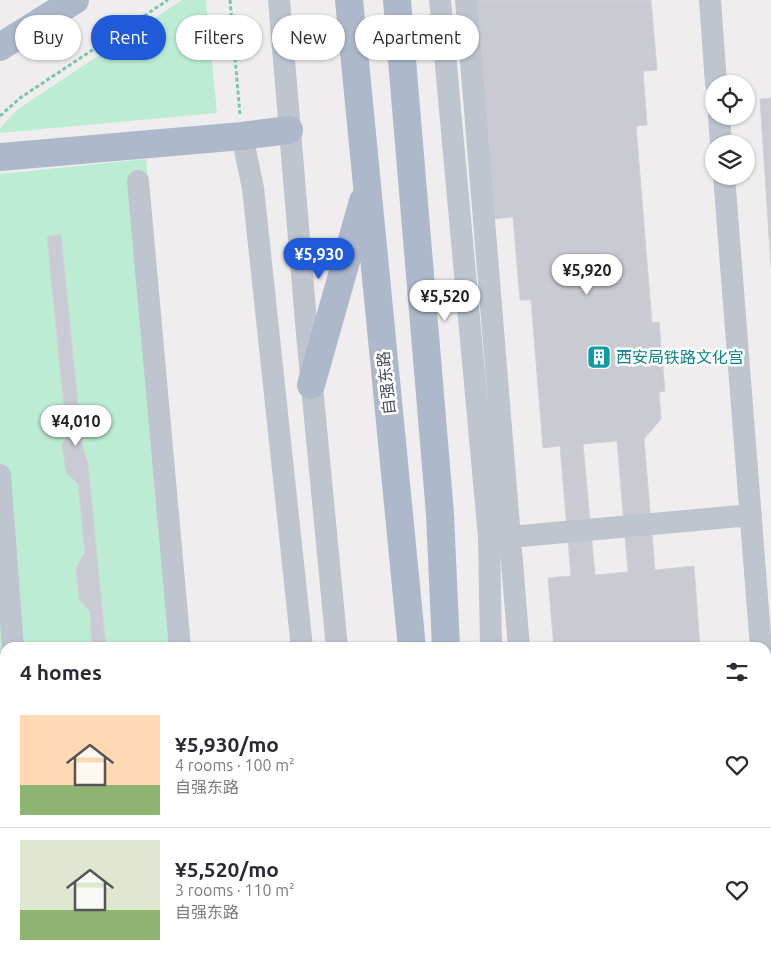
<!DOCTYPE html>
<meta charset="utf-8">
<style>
body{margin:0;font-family:Ubuntu,"Noto Sans SC",sans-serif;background:#f7f7f7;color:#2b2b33;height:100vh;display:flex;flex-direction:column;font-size:19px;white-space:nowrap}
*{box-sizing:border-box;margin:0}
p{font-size:16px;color:#7c7c81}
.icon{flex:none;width:28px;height:28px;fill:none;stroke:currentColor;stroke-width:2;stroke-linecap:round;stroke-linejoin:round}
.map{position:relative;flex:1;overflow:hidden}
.drawer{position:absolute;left:0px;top:642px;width:771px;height:321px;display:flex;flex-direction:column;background:#fff;border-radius:15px 15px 0 0;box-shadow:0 1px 4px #0004}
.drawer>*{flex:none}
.guide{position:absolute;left:15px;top:15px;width:500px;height:45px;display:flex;gap:10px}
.fabs{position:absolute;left:705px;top:75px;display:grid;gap:10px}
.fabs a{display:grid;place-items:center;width:50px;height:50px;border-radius:50%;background:#fff;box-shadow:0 1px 4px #0004;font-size:25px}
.price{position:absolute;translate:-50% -42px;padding:0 11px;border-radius:18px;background:#fff;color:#222;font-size:16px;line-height:32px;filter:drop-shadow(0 1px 2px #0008)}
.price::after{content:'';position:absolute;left:50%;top:30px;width:15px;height:11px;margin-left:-8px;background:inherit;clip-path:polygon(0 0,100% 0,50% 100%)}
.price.current{background:#1f5ad8;color:#fff}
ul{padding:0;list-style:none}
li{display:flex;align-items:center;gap:15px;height:125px;padding:0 20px}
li+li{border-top:1px solid #e1e1e2}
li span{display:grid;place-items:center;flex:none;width:140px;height:100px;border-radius:0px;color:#555}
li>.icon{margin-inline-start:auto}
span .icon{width:60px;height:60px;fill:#fffc;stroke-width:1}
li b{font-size:21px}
h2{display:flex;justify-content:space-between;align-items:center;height:60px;padding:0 20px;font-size:21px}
.tag{padding:0 18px;border-radius:22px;background:#fff;box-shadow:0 1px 4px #0004;font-size:18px;line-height:45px}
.tag.current{background:#1f5ad8;color:#fff}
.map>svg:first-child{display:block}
</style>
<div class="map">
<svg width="771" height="963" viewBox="0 0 771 963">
<rect width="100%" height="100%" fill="#efeded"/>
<path fill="#bcedd4" d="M182,0H206L217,113L0,133V128L18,109Z
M146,159L188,647L5,648V959H214L215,963H0V174Z"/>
<path fill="#cacbd2" stroke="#d1d2d8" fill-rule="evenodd" d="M475,0H651L657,70L643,71L647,125L636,126L652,323L659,322L665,391L659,392L661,419L644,439L655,570L694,566L700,648H554L548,578L571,576L560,446L543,448L531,300H520L513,217L493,219ZM617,441L628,572L595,575L583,444Z
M771,98V266L760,99Z
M61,234L82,445L88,464L106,648H92L90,611L79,599L76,568L85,552L78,484L66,472L62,444L67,437L47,236Z
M118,959H138V963H122Z
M568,959H707V963H568Z"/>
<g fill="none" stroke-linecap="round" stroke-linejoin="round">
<path stroke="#75c9a9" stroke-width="3" stroke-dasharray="4 2.5" stroke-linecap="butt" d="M230,0L240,115
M0,116L20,98L168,0
M0,959V963"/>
<path stroke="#bec5cf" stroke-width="22" d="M279,0L307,334L337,648
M440,0L489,537L491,648
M466,0L519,648
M710,0L716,84
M719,116L721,144
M242,136L253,188L302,648
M724,176L761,648
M138,181L180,648
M0,475L13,648
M510,537L751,515
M766,712L771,771
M0,786L5,785
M40,959L41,963
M207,959L208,963
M335,959V963
M500,959V963
M545,959V963"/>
<path stroke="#adb9cb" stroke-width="28" d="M349,0L412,648
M397,0L440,514L446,648
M0,47L75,0
M0,157L242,136L289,130
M311,385L363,201
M399,963V959
M427,963L428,959"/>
</g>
<defs>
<g id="building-square" transform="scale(1.25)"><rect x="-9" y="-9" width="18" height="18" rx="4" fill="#0f9aa8" stroke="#fff"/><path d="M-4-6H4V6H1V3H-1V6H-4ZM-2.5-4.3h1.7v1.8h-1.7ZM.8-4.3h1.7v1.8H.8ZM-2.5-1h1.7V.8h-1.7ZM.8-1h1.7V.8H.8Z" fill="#fff"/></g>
</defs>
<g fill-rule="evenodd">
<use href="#building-square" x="599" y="357"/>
</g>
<g text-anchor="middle" stroke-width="5" stroke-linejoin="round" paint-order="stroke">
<g font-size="16" fill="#0d838f" stroke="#fff" text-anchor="start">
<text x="616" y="363">西安局铁路文化宫</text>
</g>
<g font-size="16" fill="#464e59" stroke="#fff">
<text transform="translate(386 383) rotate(-96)" y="6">自强东路</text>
</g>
</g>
</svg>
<div class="fabs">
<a><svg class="icon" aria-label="locate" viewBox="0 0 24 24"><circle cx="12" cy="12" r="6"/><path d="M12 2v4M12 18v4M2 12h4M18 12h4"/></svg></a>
<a><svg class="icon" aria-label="layers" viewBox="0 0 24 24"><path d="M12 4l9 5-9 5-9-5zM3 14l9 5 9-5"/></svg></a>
</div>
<b class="price current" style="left:319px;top:280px">¥5,930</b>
<b class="price" style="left:587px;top:296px">¥5,920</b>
<b class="price" style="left:445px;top:322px">¥5,520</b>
<b class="price" style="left:76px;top:447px">¥4,010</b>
<div class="guide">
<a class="tag">Buy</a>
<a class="tag current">Rent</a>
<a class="tag">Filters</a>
<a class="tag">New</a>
<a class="tag">Apartment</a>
</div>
<section class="drawer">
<h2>4 homes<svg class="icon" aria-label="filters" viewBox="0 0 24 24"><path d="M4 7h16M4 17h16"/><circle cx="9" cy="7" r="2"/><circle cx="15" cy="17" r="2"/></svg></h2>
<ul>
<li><span style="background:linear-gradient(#ffd9b3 70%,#8fb573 0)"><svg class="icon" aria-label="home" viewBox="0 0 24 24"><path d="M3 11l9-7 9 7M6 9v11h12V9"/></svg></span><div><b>¥5,930/mo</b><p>4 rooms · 100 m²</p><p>自强东路</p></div><svg class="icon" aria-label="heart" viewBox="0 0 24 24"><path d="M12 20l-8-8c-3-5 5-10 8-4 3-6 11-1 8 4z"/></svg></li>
<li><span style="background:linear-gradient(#dfe7d0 70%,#8fb573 0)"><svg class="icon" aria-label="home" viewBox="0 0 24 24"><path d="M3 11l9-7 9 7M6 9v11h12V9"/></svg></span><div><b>¥5,520/mo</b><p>3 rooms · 110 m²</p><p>自强东路</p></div><svg class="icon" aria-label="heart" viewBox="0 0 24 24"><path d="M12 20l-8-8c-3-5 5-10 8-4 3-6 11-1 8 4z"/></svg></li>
</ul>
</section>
</div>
